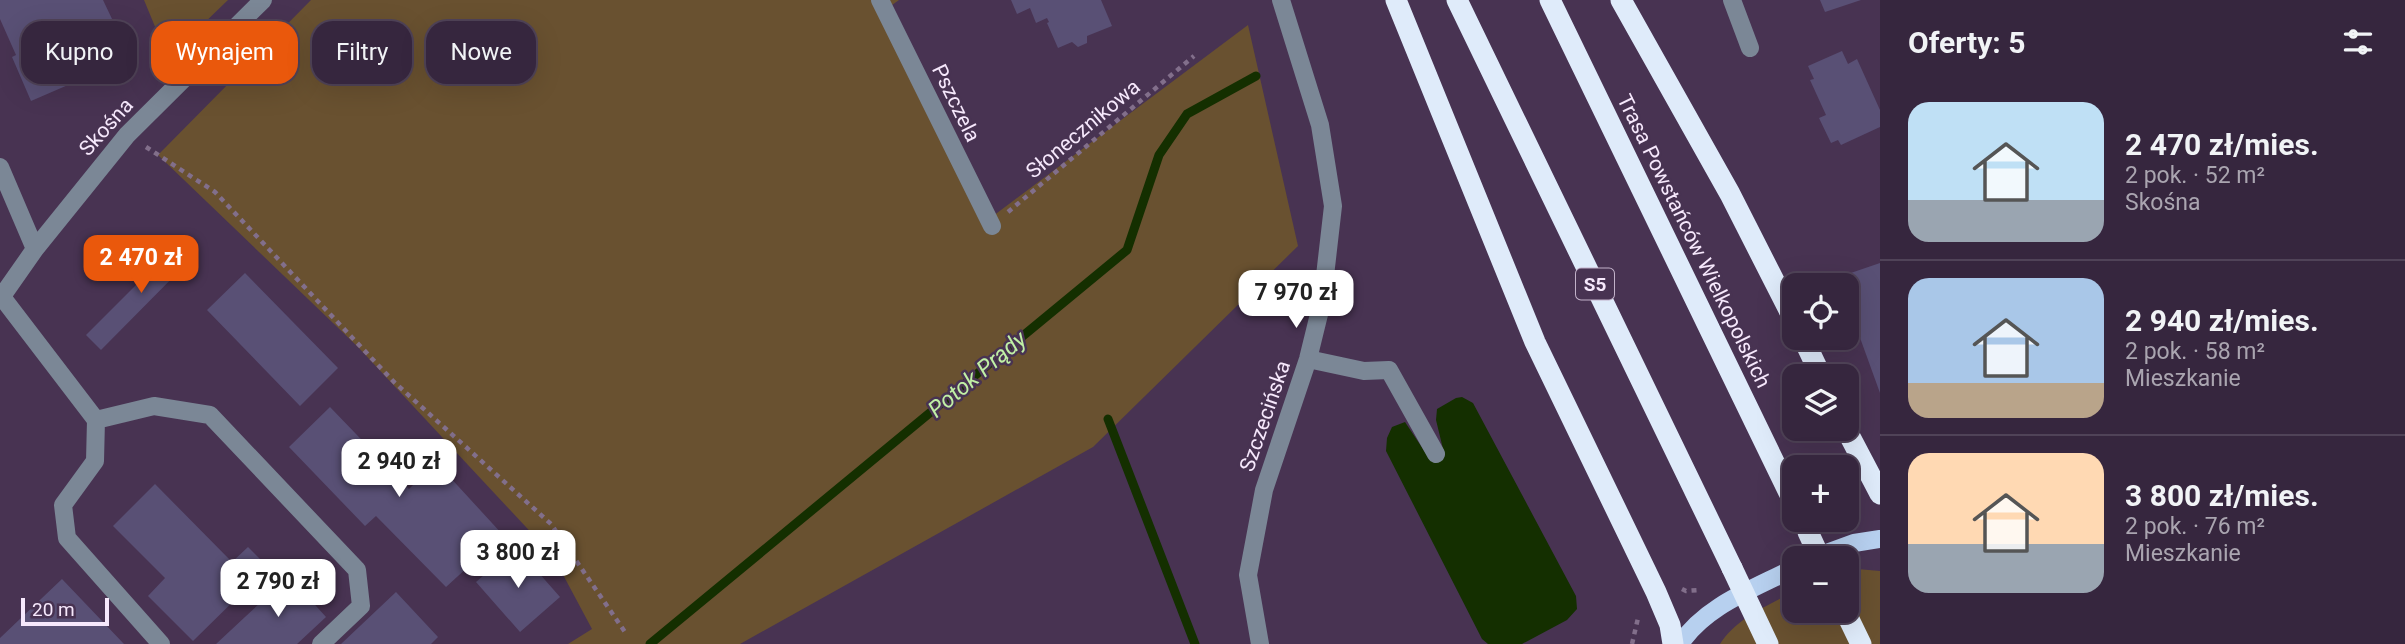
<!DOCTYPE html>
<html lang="pl">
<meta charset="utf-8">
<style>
body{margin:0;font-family:Roboto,sans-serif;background:#3d2e45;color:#f1f3f6;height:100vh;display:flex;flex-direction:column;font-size:26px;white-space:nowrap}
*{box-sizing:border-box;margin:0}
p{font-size:23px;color:#aaa5b0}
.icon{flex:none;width:38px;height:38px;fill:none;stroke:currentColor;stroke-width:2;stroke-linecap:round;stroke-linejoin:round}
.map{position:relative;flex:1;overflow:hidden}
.side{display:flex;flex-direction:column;background:#36263e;width:525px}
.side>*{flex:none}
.guide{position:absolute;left:21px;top:21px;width:665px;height:63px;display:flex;gap:14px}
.tools{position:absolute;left:1782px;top:273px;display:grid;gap:14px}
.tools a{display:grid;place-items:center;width:77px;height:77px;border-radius:14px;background:#36263e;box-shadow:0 7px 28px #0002,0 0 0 2px #504358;font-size:35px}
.scale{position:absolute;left:21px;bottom:18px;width:88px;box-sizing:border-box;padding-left:7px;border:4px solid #f6e8fc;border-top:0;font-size:19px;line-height:24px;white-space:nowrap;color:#f6e8fc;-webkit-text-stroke:5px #483352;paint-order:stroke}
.price{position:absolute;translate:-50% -60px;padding:0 16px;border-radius:14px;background:#fff;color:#222;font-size:23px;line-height:46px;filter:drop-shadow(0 2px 4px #0008)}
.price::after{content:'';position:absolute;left:50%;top:42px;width:21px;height:16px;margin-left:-10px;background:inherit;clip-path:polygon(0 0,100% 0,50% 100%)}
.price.on{background:#ea580c;color:#fff}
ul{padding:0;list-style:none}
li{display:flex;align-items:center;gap:21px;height:175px;padding:0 28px}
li+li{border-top:2px solid #504358}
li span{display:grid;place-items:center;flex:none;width:196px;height:140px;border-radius:21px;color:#555}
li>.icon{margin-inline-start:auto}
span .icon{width:84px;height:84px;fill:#fffc;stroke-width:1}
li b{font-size:30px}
h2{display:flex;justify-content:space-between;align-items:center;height:84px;padding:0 28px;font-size:30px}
.chip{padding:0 24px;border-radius:21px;background:#36263e;box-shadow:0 7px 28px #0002,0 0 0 2px #504358;font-size:24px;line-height:63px}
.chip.on{background:#ea580c;color:#fff}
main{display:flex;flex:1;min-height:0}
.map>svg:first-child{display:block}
</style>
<main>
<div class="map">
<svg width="1880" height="644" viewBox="0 0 1880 644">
<rect width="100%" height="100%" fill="#483352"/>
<path fill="#695130" d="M144,0H228L168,58Z
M311,0H899L885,10L989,219L1248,25L1298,246L1093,447L740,644H568L592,629L553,556L358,347L158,155Z
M1846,568L1880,571V644H1720C1736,618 1768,606 1794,591V611H1846Z"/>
<path fill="#142f00" d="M1462,397L1473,403L1576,596L1577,609L1567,620L1522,644H1488L1482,639L1386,451L1387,438L1392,427L1405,422L1431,461L1444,453L1436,420L1437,409L1456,398Z"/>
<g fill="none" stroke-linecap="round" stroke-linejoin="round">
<path stroke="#142f00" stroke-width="9" d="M1108,419L1195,644
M650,644L1127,250L1159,155L1187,114L1256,76"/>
</g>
<path fill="#595075" d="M0,0H103L122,40L72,62L68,55L57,60L68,85L31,101L12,57L16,55L0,19Z
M1011,0H1101L1112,26L1087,36V43L1078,47L1072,42L1058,48L1047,23L1049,22L1047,18L1036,23L1030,8L1017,14Z
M1820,0H1861L1825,12Z
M1842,51L1848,64L1857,59L1880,110V127L1841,145L1838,140L1831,143L1819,118L1826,115L1810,80L1814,79L1808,66Z
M182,239L197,253L101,350L86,335Z
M1880,263V393L1846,299V285H1842L1839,277Z
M245,273L338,368L300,406L207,310Z
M330,407L409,489L436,462L503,535L446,587L376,516L365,526L289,447Z
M155,484L232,562L248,547L280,579L262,596L251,584L193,641L148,596L165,578L113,526Z
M516,547L560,597L520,632L476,582Z
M289,576L326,617L297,644H216Z
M62,579L124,644H0V638Z
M396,592L438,637L431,644H341Z"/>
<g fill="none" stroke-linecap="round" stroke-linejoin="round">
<path stroke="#826f8b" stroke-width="4.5" stroke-dasharray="5 5" stroke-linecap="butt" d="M146,147L215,192L394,382L551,524L625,632
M1008,212L1194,56
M1844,521L1852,513L1856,503
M1682,589L1686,591L1700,590
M1632,644L1638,618"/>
<path stroke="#7b8796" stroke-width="18" d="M880,0L992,226
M1732,0L1750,48
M0,167L35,249
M2,297L96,420L95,461L63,505L67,538L161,644
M0,299L35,249L127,135L263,0
M1308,359L1364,371L1389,370L1436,454
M96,420L154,406L210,415L357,570L361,606L321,644
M1260,644L1248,575L1264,490L1308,359L1322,302L1333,206L1320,125L1281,0"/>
<path stroke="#b7d0ef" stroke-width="18" d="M1813,558L1854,543L1880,539
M1680,644C1706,605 1754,589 1794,568"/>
<path stroke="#dfebfa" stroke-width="21" d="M1396,0L1535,342L1656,592L1670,625L1673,644
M1457,0L1732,568
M1550,0L1794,503
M1621,0L1730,194L1794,320
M1803,338L1821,376
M1846,429L1880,494
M1845,611L1861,644"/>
<path stroke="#dfebfa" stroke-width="21" d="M1808,532L1820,558
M1732,568L1768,644"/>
</g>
<g text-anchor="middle" stroke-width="5" stroke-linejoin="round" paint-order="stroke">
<rect fill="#483352" stroke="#c2b2c9" stroke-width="2" x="1576" y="268.5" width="38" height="31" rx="5"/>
<g font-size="19" font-weight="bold" fill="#f6e8fc">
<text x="1595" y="291">S5</text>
</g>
<g font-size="21" fill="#f6e8fc" stroke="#483352">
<text transform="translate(956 103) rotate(64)" y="7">Pszczela</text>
<text transform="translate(106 127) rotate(-48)" y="7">Skośna</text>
<text transform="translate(1083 129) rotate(-40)" y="7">Słonecznikowa</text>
<text transform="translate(1694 241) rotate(64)" y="7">Trasa Powstańców Wielkopolskich</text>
<text transform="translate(1265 416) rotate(-71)" y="7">Szczecińska</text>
</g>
<g font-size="23" font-style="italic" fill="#c0f0a5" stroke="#483352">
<text transform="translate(977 374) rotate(-40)" y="8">Potok Prądy</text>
</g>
</g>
</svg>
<div class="tools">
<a><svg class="icon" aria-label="locate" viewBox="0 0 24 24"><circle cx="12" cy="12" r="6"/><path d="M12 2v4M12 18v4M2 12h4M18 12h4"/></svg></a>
<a><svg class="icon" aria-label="layers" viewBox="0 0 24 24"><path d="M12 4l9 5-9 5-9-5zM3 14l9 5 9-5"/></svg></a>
<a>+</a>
<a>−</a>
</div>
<div class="scale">20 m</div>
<b class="price on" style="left:141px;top:295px">2 470 zł</b>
<b class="price" style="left:1296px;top:330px">7 970 zł</b>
<b class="price" style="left:399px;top:499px">2 940 zł</b>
<b class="price" style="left:518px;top:590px">3 800 zł</b>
<b class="price" style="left:278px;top:619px">2 790 zł</b>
<div class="guide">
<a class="chip">Kupno</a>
<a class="chip on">Wynajem</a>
<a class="chip">Filtry</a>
<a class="chip">Nowe</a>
</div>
</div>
<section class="side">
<h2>Oferty: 5<svg class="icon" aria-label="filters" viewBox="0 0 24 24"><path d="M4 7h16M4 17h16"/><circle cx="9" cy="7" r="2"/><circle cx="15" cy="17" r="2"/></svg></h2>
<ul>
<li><span style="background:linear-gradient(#bfe0f5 70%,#9aa5b1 0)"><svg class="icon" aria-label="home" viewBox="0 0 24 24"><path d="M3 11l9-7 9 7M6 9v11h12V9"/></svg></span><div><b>2 470 zł/mies.</b><p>2 pok. · 52 m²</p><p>Skośna</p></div></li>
<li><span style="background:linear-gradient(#a9c7e8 75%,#b9a48a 0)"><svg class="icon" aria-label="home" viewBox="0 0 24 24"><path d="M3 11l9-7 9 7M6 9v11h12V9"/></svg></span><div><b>2 940 zł/mies.</b><p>2 pok. · 58 m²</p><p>Mieszkanie</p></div></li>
<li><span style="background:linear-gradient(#ffd9b3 65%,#9aa5b1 0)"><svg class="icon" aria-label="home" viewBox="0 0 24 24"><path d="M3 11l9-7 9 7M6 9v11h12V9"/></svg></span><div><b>3 800 zł/mies.</b><p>2 pok. · 76 m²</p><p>Mieszkanie</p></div></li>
</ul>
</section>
</main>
